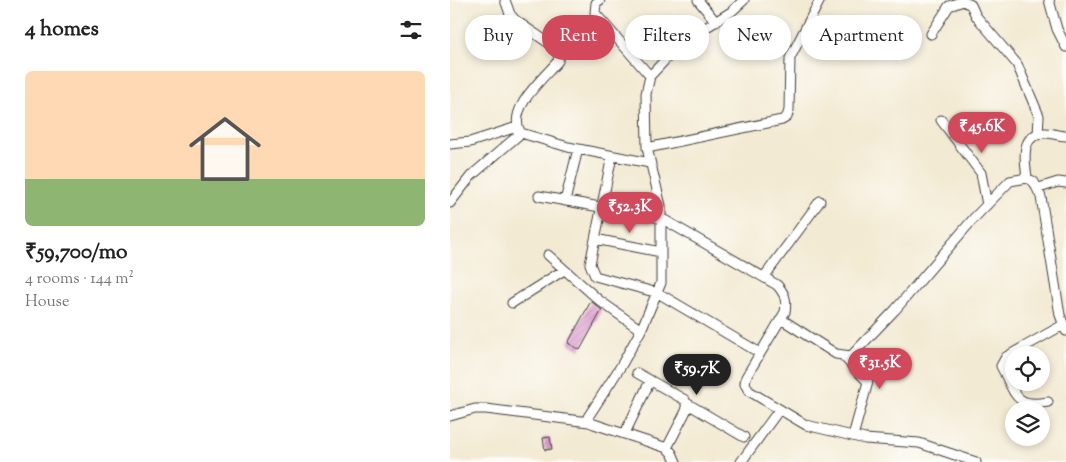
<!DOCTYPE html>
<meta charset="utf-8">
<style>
body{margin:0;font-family:"Sorts Mill Goudy",serif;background:#f6f6f6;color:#222;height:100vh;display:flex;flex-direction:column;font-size:19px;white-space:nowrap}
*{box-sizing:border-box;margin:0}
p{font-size:16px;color:#767676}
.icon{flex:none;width:28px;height:28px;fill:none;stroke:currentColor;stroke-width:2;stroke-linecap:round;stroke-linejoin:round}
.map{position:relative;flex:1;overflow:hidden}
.panel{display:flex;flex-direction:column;background:#fff;width:450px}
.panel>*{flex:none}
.top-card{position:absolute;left:15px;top:15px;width:475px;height:45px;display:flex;gap:10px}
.tools{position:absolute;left:555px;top:346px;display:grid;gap:10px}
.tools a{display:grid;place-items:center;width:45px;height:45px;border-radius:50%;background:#fff;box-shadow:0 2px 8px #0003;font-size:25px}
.price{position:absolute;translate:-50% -42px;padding:0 11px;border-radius:18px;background:#d1495b;color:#fff;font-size:16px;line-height:32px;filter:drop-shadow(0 1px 2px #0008)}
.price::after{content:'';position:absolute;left:50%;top:30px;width:15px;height:11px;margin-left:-8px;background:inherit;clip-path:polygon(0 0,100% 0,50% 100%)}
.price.current{background:#222;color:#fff}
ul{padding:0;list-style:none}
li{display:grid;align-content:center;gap:10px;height:265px;padding:0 25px}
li+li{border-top:1px solid #e0e0e0}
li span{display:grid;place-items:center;height:155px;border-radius:8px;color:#555}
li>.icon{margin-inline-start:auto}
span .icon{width:90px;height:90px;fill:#fffc;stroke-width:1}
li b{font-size:21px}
h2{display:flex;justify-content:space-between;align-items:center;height:60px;padding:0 25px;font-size:21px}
.tag{padding:0 18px;border-radius:22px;background:#fff;box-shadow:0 2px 8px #0003;font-size:18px;line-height:45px}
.tag.current{background:#d1495b;color:#fff}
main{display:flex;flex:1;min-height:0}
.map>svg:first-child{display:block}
</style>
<main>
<section class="panel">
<h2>4 homes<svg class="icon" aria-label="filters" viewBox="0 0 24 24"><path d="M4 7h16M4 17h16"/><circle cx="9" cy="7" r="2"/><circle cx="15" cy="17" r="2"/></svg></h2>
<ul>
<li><span style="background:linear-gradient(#ffd9b3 70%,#8fb573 0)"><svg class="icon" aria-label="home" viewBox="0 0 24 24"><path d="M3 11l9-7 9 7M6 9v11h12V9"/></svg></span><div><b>₹59,700/mo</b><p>4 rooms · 144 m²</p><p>House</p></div></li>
</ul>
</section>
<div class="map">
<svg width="616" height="462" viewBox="0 0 616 462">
<defs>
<pattern id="building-hatch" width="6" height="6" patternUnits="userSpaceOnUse" patternTransform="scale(1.25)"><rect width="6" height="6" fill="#db97ce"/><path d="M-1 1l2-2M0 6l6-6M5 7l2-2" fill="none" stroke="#b17aa6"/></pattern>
</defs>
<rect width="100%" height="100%" fill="#fdfcf7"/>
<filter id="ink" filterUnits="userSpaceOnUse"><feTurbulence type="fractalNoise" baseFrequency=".02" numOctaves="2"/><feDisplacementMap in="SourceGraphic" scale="10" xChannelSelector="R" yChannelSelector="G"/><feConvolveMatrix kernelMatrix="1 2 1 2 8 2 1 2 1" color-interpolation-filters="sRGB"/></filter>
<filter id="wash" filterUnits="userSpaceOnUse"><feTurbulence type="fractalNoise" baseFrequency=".0096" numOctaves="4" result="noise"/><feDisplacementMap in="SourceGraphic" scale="20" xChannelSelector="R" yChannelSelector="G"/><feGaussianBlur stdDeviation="1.12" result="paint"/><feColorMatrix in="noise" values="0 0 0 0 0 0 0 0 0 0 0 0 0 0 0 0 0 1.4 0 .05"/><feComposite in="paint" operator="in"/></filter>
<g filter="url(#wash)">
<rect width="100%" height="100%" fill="#f3ead3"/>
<g id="blocks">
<path fill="url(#building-hatch)" d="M141,301L152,310L130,350L118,343Z
M100,437L102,449L95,450L93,438Z"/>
</g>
</g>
<g filter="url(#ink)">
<use href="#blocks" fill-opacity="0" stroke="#3c3b37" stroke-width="1"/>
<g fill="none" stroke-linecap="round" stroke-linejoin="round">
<g stroke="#3c3b37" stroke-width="11">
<path id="street" d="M55,0L60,14L65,20L106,48L109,54L108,61C95,77 55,110 71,133L118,147L200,163
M150,0L146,3L145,13L200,76
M248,0L266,22
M599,0L607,29L616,47
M481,34L499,6L513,1L521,5L526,16L567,64L589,116L588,135
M491,120L531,173L537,205
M0,144L20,142L67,127
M197,148L332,120L337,117L339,110L340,58L370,0
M162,156L140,264L145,276L208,293L310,353
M577,178C575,161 569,133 596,133C602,133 609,136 616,136
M589,188L608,182L616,183
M89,196L211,218L327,285C335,294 337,300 335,312L296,377L295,384L299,391L356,425L415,439L469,443L526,462
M115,201L128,149
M0,203L21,176L71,133
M145,239L211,252
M98,255L150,301L191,330
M314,277L370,201
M62,303L114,270
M331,319L386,354L401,356L445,310L524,218L560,181L577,178L584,182L591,197L610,315L616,331
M394,357L418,382L403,436
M187,373L235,400L237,409L217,448
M598,402C564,408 566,394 551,366L556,357L613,325
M238,404L294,437
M0,416L25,409H36L139,422
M175,433L200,381
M226,462L222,453L217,448L144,424L139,422L138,417L171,366L191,330L211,283V206L197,148L196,94L200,76L231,43L281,12L294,0
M291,462L329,410"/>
</g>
<use href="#street" stroke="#fff" stroke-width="9"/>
</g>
</g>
</svg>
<div class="tools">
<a><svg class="icon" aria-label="locate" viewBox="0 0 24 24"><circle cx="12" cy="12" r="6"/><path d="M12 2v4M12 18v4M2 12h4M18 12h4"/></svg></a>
<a><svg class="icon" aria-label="layers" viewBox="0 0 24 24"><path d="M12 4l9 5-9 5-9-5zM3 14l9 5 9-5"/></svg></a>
</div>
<b class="price" style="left:532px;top:154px">₹45.6K</b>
<b class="price" style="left:180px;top:234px">₹52.3K</b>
<b class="price" style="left:430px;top:390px">₹31.5K</b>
<b class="price current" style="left:247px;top:396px">₹59.7K</b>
<div class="top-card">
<a class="tag">Buy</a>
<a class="tag current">Rent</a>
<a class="tag">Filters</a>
<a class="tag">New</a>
<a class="tag">Apartment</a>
</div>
</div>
</main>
